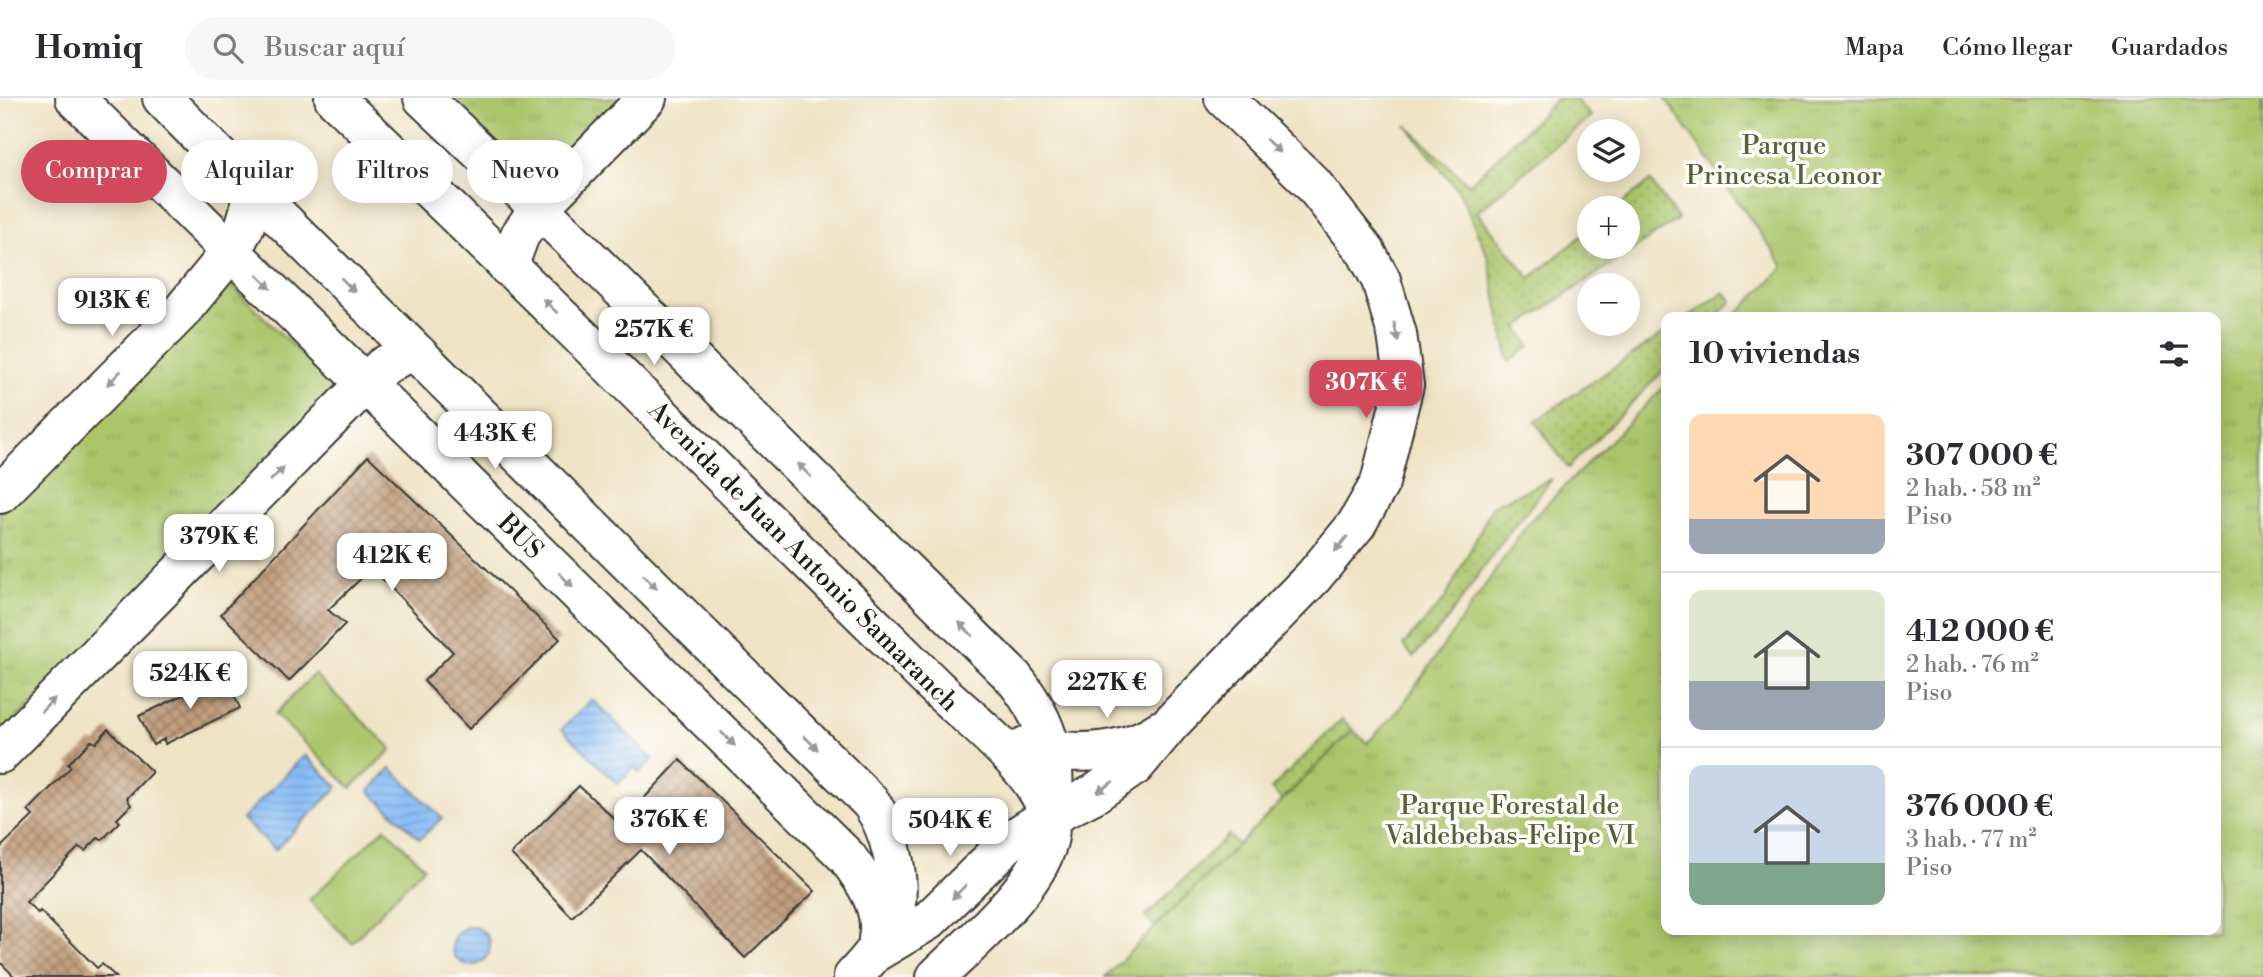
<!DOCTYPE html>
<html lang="es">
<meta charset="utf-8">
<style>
body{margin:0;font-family:"Libre Bodoni",serif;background:#f7f7f7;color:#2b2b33;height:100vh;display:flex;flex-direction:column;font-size:26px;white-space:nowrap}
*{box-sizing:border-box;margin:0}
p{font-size:23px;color:#7c7c81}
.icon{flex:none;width:38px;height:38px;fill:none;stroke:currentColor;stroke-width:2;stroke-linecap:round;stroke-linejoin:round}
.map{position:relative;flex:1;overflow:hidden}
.sheet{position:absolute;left:1661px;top:214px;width:560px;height:623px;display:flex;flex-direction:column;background:#fff;border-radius:14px;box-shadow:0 4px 18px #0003}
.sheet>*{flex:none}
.banner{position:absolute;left:21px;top:42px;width:665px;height:63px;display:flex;gap:14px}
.tools{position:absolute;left:1577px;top:21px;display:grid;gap:14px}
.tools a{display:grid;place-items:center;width:63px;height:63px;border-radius:50%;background:#fff;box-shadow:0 4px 18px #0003;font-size:35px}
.price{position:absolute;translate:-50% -60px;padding:0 16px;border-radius:14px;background:#fff;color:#222;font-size:23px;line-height:46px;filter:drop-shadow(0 2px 4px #0008)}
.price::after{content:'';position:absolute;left:50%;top:42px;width:21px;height:16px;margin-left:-10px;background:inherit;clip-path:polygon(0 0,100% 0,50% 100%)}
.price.selected{background:#d1495b;color:#fff}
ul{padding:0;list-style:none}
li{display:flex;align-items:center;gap:21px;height:175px;padding:0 28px}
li+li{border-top:2px solid #e1e1e2}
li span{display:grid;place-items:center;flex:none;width:196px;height:140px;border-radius:14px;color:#555}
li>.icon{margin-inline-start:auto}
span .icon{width:84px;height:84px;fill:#fffc;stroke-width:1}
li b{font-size:30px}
h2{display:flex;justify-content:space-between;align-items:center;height:84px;padding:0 28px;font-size:30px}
.pill{padding:0 24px;border-radius:32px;background:#fff;box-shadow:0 4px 18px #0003;font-size:24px;line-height:63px}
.pill.selected{background:#d1495b;color:#fff}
header{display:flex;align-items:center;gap:42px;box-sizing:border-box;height:98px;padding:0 35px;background:#fff;border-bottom:2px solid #e1e1e2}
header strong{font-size:33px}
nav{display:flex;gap:38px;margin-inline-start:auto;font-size:24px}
.search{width:490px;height:63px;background:#f7f7f7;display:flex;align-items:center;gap:18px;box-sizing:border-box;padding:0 24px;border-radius:38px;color:#7c7c81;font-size:26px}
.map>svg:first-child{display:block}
</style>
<header>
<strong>Homiq</strong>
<div class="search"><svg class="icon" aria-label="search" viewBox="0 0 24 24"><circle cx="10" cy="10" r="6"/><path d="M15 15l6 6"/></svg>Buscar aquí</div>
<nav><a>Mapa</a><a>Cómo llegar</a><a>Guardados</a></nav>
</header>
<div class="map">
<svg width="2263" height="879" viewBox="0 0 2263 879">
<defs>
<pattern id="grass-tufts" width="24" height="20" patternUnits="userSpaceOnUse" patternTransform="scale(1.75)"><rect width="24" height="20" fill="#abc56b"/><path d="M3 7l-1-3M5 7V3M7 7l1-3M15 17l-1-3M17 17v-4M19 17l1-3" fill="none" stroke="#93a95c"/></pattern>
<pattern id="garden-dots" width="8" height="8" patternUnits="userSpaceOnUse" patternTransform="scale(1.75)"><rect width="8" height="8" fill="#abc56b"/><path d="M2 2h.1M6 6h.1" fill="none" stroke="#93a95c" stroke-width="1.8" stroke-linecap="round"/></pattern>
<pattern id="water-rules" width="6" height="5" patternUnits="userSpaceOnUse" patternTransform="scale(1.75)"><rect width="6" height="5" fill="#86bbf5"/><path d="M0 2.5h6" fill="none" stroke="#73a0d1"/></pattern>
<pattern id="building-cross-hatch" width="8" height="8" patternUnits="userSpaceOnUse" patternTransform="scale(1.75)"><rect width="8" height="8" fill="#c19e7e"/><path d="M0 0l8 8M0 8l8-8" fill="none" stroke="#9c8066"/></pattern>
</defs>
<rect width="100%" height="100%" fill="#fdfcf7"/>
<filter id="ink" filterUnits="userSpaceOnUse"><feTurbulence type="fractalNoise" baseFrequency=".0143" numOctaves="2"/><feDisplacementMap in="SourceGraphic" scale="14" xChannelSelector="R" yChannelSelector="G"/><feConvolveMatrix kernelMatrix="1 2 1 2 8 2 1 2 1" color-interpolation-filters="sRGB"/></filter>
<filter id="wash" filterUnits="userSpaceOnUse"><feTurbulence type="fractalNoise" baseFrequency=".00686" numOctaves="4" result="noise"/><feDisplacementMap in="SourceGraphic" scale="28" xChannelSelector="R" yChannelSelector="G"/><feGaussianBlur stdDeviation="1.57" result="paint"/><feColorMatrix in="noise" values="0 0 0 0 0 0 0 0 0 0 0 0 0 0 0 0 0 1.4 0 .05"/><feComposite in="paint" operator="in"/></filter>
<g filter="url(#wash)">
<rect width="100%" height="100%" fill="#efe3c5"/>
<path fill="url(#grass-tufts)" stroke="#647044" stroke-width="2" d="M450,0H622L537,86Z
M1665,0H2263V879H1105L1353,632L1367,645L1399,612L1529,424L1666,287V831H2216V219H1734L1784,169Z
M227,183L340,294L0,637V412Z"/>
<path fill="url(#garden-dots)" stroke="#647044" stroke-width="2" d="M1558,0H1574L1591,18L1477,114L1530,180L1589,132V149H1628V110H1616L1650,83L1678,121L1518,229L1530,248L1509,264L1488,159L1460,95L1406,27L1469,87Z
M1724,194L1732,203L1716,219H1688Z
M1666,234V270L1568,370L1535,323Z
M1552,381L1495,453L1445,525L1413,559L1403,547L1445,501L1493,407Z
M1342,621L1353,632L1282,702L1271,691Z
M1228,737L1238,747L1155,829L1145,819Z"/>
<path fill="#abc56b" stroke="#647044" stroke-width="2" d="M314,576L392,651L351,690L275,616Z
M385,730L424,769L352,845L309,802Z"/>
<path fill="url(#water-rules)" stroke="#516c88" stroke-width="2" d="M592,601L653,661L640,675L634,669L618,686L562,631Z
M305,657L338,689L275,752L242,721Z
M391,670L442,720L420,741L369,693Z
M452 848a19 19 0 1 1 38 0a19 19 0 1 1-38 0Z"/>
<g id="blocks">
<path fill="url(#building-cross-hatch)" d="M368,358L560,541L469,631L424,583L453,554L372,470L328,512L345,526L289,583L221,516Z
M225,577L240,610L165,646L164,641L153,647L139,618Z
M108,631L152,674L127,700L131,707L117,721L120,724L102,742L98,740L85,753L79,749L26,804L38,815L40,813L97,870L102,866L116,879H15L0,864V747L1,749L33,718L28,713L71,669L68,666L91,643L96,645Z
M680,662L815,793L745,860L641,752L572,819L511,756L579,688L620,726Z"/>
</g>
</g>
<g filter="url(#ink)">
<use href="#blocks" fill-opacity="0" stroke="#3c3a35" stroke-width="2"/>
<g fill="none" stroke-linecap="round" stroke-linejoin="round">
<g stroke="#3c3a35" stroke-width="42">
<path id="minor" d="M75,0L847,759C865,784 884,810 878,841
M162,0L250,90L870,704C891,732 905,791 891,825C883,846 868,863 853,879
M334,0C516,173 694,350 873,527C895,548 916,570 938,591C972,623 1039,674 1049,720C1060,773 971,844 936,879
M423,0L539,110L1014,580C1049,624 1061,664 1049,720
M508,169L520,137L539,110L647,0
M0,396L180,215L232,152L244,130L250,110V90
M1026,648C1071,657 1121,659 1160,632
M0,656L382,269L401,258L417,255
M876,854L928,823L1012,741L1039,724L1094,696L1135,668L1171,625L1314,478L1356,427L1380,385L1404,287L1397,236L1381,182L1366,154L1312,85L1224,0"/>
</g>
<use href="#minor" stroke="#fff" stroke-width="38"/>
</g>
<defs><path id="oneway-solid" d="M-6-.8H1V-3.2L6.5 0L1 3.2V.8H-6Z" transform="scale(1.75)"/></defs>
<g fill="#999">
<use href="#oneway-solid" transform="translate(1273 48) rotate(44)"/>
<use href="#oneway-solid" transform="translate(264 184) rotate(45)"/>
<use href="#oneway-solid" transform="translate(348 187) rotate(45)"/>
<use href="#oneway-solid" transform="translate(550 208) rotate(-136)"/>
<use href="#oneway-solid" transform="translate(1396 234) rotate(77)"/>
<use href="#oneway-solid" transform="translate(114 280) rotate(135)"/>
<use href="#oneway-solid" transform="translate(804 372) rotate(-135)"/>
<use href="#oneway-solid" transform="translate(277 376) rotate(-45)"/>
<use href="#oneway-solid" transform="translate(1341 446) rotate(129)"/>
<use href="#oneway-solid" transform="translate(566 482) rotate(45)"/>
<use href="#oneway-solid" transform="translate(650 484) rotate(45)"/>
<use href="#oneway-solid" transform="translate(966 531) rotate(-135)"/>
<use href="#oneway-solid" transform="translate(48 607) rotate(-45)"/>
<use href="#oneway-solid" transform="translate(728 641) rotate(45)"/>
<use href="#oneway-solid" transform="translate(811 645) rotate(45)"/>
<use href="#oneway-solid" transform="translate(1105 689) rotate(146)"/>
<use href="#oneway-solid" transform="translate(959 794) rotate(135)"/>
</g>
</g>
<g text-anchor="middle" stroke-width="7" stroke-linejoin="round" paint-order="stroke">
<g font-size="26" fill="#55603c" stroke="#fdfcf7">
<text x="1784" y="56">Parque<tspan x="1784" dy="30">Princesa Leonor</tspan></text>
<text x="1510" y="716">Parque Forestal de<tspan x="1510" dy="30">Valdebebas-Felipe VI</tspan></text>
</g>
<g font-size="26" fill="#1c1c1c" stroke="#fdfcf7">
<text transform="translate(521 438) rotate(45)" y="9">BUS</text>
<text transform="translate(804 458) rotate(45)" y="9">Avenida de Juan Antonio Samaranch</text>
</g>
</g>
</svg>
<div class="tools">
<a><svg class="icon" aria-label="layers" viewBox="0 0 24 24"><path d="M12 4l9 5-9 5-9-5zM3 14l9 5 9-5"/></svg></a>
<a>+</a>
<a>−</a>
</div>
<b class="price" style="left:112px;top:240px">913K €</b>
<b class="price" style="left:654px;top:269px">257K €</b>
<b class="price selected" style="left:1366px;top:322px">307K €</b>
<b class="price" style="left:495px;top:373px">443K €</b>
<b class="price" style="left:219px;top:476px">379K €</b>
<b class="price" style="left:392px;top:495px">412K €</b>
<b class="price" style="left:190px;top:613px">524K €</b>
<b class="price" style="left:1107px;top:622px">227K €</b>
<b class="price" style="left:669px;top:759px">376K €</b>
<b class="price" style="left:950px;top:760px">504K €</b>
<div class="banner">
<a class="pill selected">Comprar</a>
<a class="pill">Alquilar</a>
<a class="pill">Filtros</a>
<a class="pill">Nuevo</a>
</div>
<section class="sheet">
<h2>10 viviendas<svg class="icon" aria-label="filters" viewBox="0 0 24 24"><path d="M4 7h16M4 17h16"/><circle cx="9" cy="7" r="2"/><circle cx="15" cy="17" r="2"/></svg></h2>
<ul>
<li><span style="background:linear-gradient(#ffd9b3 75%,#9aa5b1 0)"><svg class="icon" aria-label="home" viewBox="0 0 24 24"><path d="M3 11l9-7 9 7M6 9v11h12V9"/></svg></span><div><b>307 000 €</b><p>2 hab. · 58 m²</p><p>Piso</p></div></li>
<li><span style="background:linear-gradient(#dfe7d0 65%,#9aa5b1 0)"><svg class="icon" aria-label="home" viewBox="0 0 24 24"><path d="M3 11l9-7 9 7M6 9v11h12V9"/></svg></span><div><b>412 000 €</b><p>2 hab. · 76 m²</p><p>Piso</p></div></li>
<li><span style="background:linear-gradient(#c9d6e8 70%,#7fa58c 0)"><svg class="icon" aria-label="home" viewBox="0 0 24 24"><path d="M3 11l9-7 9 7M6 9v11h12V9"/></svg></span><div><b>376 000 €</b><p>3 hab. · 77 m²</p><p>Piso</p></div></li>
</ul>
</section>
</div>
